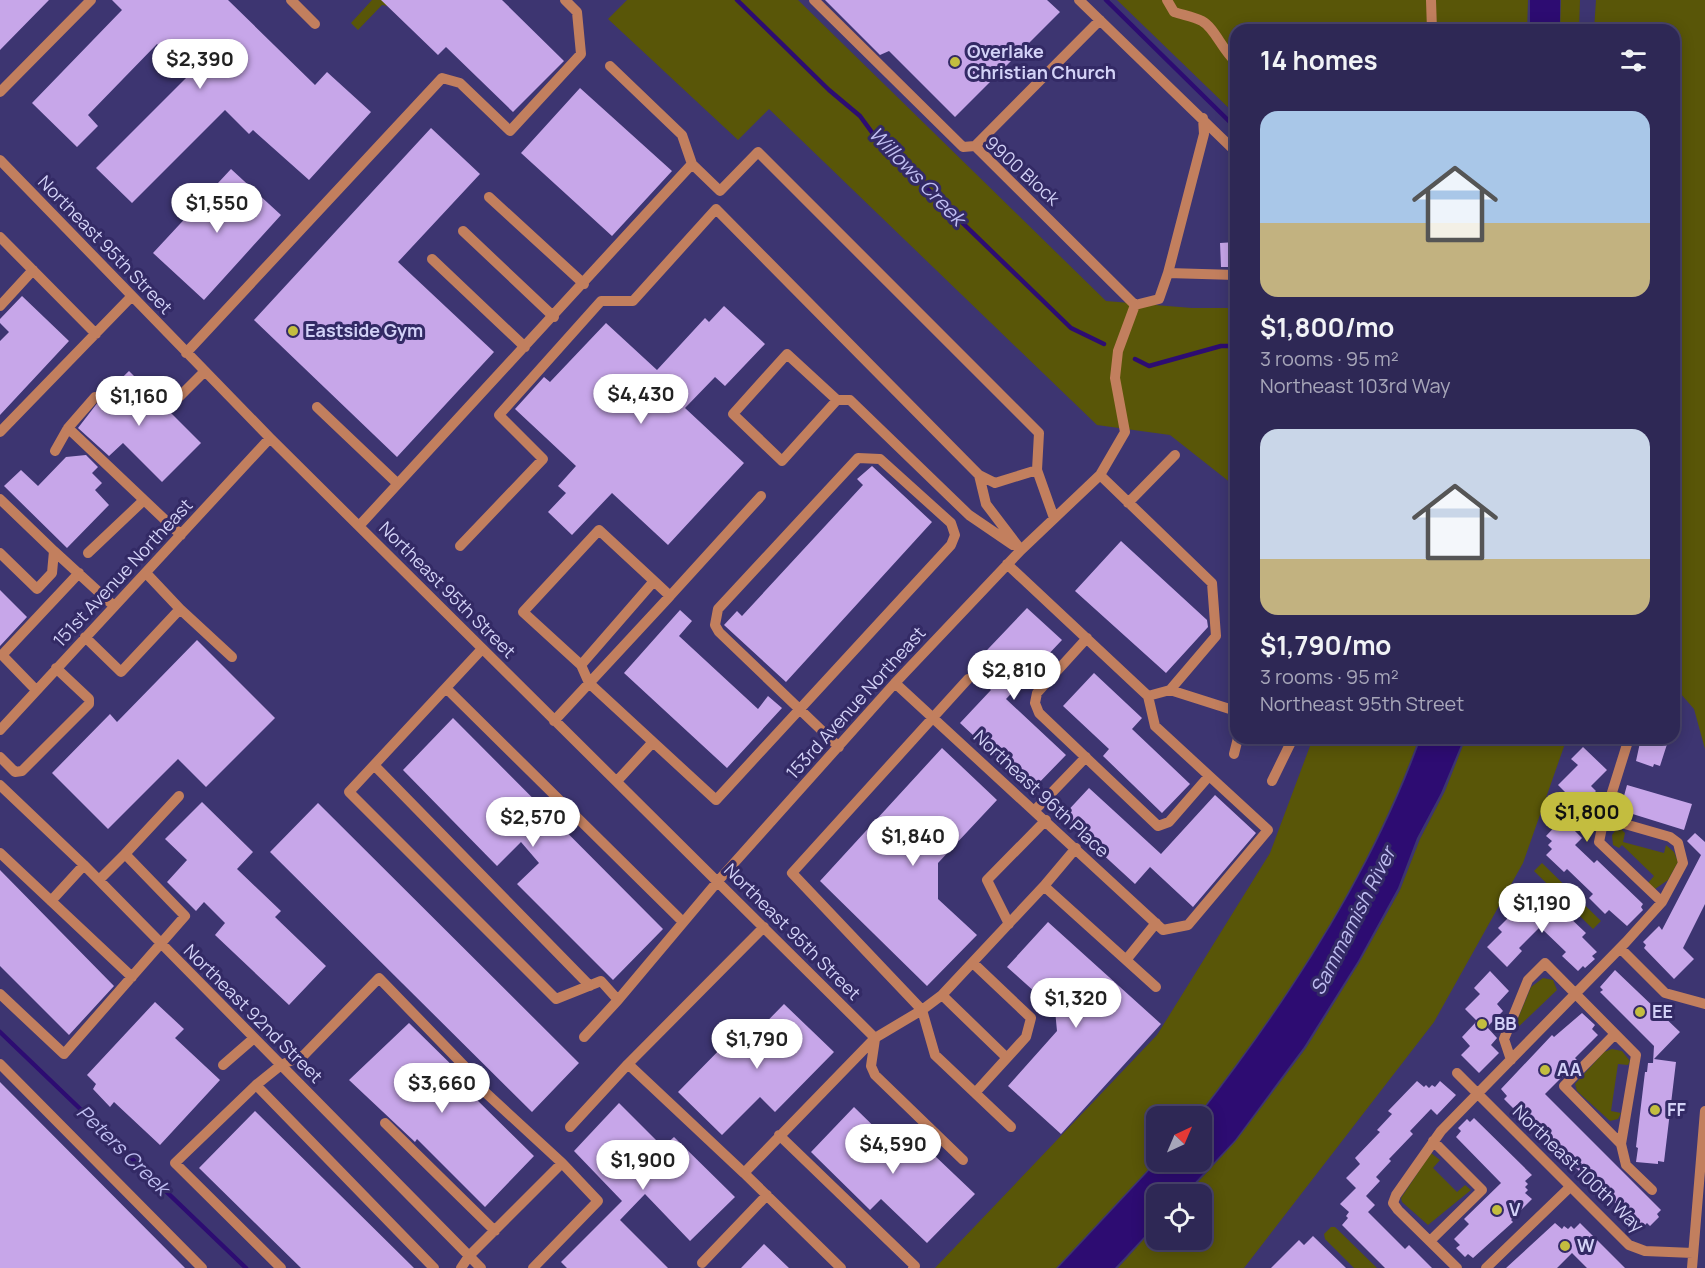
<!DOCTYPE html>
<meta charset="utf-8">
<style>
body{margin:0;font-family:Manrope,sans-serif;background:#36305b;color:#f1f3f6;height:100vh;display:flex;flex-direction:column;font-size:22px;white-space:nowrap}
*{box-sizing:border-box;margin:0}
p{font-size:20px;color:#a7a6b9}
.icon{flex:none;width:33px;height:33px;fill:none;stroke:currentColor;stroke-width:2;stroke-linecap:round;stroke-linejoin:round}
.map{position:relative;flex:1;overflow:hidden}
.drawer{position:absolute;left:1230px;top:24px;width:450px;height:720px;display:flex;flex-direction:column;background:#2e2855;border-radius:18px;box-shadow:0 3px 15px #0003,0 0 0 2px #49446c}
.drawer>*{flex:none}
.needle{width:39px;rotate:44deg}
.fabs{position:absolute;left:1146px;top:1106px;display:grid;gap:12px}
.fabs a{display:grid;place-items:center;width:66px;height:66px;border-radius:12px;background:#2e2855;box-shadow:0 3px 15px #0003,0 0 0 2px #49446c;font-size:30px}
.price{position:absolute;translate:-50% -51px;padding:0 14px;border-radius:21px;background:#fff;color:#222;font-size:20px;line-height:39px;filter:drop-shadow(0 2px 3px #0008)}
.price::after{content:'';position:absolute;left:50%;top:36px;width:18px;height:14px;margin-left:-9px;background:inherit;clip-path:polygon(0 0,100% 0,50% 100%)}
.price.selected{background:#c3bd3f;color:#111}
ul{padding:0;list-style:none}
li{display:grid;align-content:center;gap:12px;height:318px;padding:0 30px}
li span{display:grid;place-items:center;height:186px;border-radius:18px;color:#555}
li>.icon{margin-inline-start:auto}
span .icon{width:108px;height:108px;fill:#fffc;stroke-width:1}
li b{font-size:26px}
h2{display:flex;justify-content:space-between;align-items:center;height:72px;padding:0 30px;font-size:26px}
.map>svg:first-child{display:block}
</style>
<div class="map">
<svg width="1705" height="1268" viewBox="0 0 1705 1268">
<rect width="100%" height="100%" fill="#3d3571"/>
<path fill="#595608" d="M372,0H394L388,6L382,5L358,30L351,23Z
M627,0H798L1106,301L1192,308H1236V487L1170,435L1097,425L769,109L738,140L608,19Z
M1117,0H1528L1527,30H1236V115Z
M1561,0H1580L1579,30H1560Z
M1596,0H1705V749L1694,709L1674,686V30H1594Z
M1313,738H1419C1369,876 1287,1001 1197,1116H1156V1161L1056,1268H935L1157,1035L1270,853Z
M1466,738H1567L1523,863L1434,1022L1244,1268H1118L1156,1226V1239H1202V1194H1187L1236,1141L1306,1048L1359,963L1400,890L1420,839L1445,791Z
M1622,830L1625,833L1623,842L1664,853L1666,845L1674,852L1678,862L1668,880L1655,889L1648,883L1654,876L1622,845L1619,848L1613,845L1612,835L1615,831Z
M1542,863L1601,921L1593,929L1534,871Z
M1543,978L1553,980L1557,990L1512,1033L1531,987Z
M1612,1049L1622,1051L1630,1061L1628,1065L1618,1064L1611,1111L1621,1113L1618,1119L1610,1121L1577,1091L1575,1084L1604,1052Z
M1431,1153L1440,1160L1433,1168L1457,1192L1465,1185L1471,1190L1428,1225L1402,1202L1401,1198Z
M1331,1227H1335L1377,1268H1354L1325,1239L1324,1234Z"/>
<path fill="#2d0c72" d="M1530,0H1560V30H1530Z
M1421,738H1464L1441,793L1417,838L1398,888L1358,961L1304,1047L1235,1140L1184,1194H1156V1224L1115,1268H1058L1158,1161H1202V1116H1199C1288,1001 1371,876 1421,738Z"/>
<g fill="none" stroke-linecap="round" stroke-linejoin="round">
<path stroke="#2d0c72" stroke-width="4.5" d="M737,0L829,90L860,116L879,142L1071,328L1104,344
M1106,0L1236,128
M1135,359L1149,366L1221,346H1236
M0,1032L246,1268"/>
</g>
<path fill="#c7a6e9" d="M0,0H49L0,50Z
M112,0H228L315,85L327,72L371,112L309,180L253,130L249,134L225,110L132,203L96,168L189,75L157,44L88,115L98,126L77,147L32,103L122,10Z
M381,0H502L564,61L513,112L446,47L438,55Z
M825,0H1047L1060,12L955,117L889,51L880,55Z
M580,88L672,171L612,236L521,153Z
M431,128L480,174L398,262L494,352L397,457L254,320Z
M231,169L281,215L204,300L153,253Z
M1236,242V267H1221L1220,243Z
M22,296L69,341L0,415V341L9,332L0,323V319Z
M724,306L765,344L725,386L715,377L685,408L744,463L668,545L612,493L572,535L548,512L566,493L558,486L576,466L515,409L544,377L550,382L606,323L657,370L705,318L709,322Z
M129,371L201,443L162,482L123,443L109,456L78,428L102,397Z
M86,455L98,467L92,473L102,483L95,490L109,505L67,548L4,486L21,470L38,486L66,457Z
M872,466L932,522L786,682L724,625L737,611L742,616L863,485L857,479Z
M1121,541L1207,620L1208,627L1166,673L1075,591Z
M0,590L27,617L0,646Z
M1027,608L1062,640L1006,699L1066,755L1032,790L960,723L991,690L969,669Z
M680,610L692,621L679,636L758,709L768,696L782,708L727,768L624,673Z
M197,640L275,718L206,787L178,759L108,829L52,773L110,714L117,722Z
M1094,673L1142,718L1132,729L1190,784L1162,813L1103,756L1109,749L1063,706Z
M453,718L663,929L613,980L517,884L539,863L521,842L497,866L403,770Z
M1641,738H1669L1660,766L1654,764L1653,767L1636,761Z
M1583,747L1607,770L1591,786L1596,791L1581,807L1587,813L1572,828L1582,838L1575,845L1594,863L1597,860L1643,904L1641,907L1643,910L1627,926L1609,910L1605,914L1589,898L1593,894L1567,869L1564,872L1546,855L1552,849L1548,845L1552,841L1546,836L1562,819L1551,808L1566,793L1558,785L1578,765L1571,759Z
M942,748L997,800L938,863V899L977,935L927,986L820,881Z
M1627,785L1692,804L1684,830L1623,811L1624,809L1621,807Z
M1089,788L1161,854L1215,795L1256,833L1193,907L1150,867L1135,884L1062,817Z
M202,802L253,852L237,869L281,911L275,917L326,966L289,1005L215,935L225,923L204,902L196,911L167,882L187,860L165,839Z
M318,803L579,1063L532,1112L270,852Z
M1695,833L1705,842V904L1683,948L1694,959L1674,979L1644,948L1646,945L1643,942L1659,926L1662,930L1701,855L1687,841Z
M0,870L114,986L69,1035L0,966Z
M1527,899L1533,905L1536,902L1539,905L1542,902L1545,904L1550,899L1586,933L1582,937L1597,952L1592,956L1595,959L1585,968L1583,966L1578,971L1562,956L1566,952L1540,927L1519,948L1522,951L1507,967L1487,947L1502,932L1498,928Z
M1048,922L1161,1024L1061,1134L1008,1086L1057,1031L1055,1010L1007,967Z
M1615,970L1680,1032L1654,1059L1676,1062L1664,1162L1658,1161V1164L1636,1162L1638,1148L1636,1147L1645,1072H1647L1648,1063H1653L1654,1046L1600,992L1603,990L1600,987Z
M1490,971L1509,991L1497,1004L1503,1011L1487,1027L1497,1038L1491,1045L1499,1053L1479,1073L1461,1055L1470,1046L1462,1037L1477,1021L1465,1009L1480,994L1474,988Z
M155,1002L184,1029L175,1038L220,1080L160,1145L114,1102L110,1107L93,1089L96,1084L87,1075Z
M784,1004L834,1052L775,1112L760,1097L722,1135L678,1092L732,1037L742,1047Z
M1582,1013L1595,1025L1592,1029L1598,1035L1575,1058L1578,1061L1545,1094L1661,1210L1657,1214L1659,1217L1650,1226L1647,1223L1641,1229L1591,1179L1589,1181L1573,1165L1575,1163L1517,1105L1513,1108L1504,1099L1507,1096L1501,1089L1552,1035L1554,1037Z
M409,1023L467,1080L476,1092L472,1095L534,1156L485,1207L417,1139L415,1142L349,1080Z
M1417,1081L1424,1087L1426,1085L1429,1088L1432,1085L1435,1087L1440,1081L1456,1095L1437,1115L1431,1109L1410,1131L1413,1134L1389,1159L1391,1161L1376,1177L1380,1181L1366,1196L1375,1205L1368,1212L1405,1249L1409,1245L1432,1268H1385L1342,1225L1348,1218L1346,1216L1349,1212L1340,1204L1356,1188L1346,1178L1360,1164L1355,1158L1380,1132L1377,1130L1392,1114L1388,1111Z
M0,1082L185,1268H0Z
M619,1103L663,1147L674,1137L735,1197L690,1241L645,1194L620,1220L668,1268H567L561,1262L622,1201L574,1151Z
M854,1107L899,1151L914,1136L975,1194L927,1243L881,1199L870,1210L811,1152Z
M255,1111L414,1268H301L199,1168Z
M1474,1118L1532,1175L1525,1181L1528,1184L1525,1187L1528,1190L1525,1193L1532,1199L1511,1220L1513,1222L1473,1258L1468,1254L1465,1257L1456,1248L1460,1245L1454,1239L1469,1224L1464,1219L1501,1183L1456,1137L1461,1131L1458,1128L1467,1119L1470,1122Z
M1555,1223L1562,1229L1564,1226L1568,1229L1571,1226L1574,1229L1580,1223L1625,1268H1587L1572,1253L1557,1268H1506Z
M1313,1236L1346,1268H1271L1299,1240L1304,1245Z
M764,1244L789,1268H741Z"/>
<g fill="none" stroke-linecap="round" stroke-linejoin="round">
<path stroke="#c27f5e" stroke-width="10" d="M291,0L315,24
M814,0L963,147L975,146L1135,305L1159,299L1168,273L1236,275
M1079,0L1236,152
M1167,0L1174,12C1183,15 1194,17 1202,21C1215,28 1222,50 1236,62
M1431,0L1432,30
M610,66L682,135L692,164L720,191L758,152L1039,433L1037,470L995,483L979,475
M0,92L91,0
M975,146L1100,20
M0,160L270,438L875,1038
M489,197L584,284
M463,231L554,317
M0,237L96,334
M432,259L525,347
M1168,273L1204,134L1203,118
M0,306L33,270
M186,353L442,78L460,83L510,131L581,54L577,12L565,0
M837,400L782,461L733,414L787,354L837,400H850L969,515L1013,545
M175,401L204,372
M317,407L397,483
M68,428L181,535
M0,432L131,297
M55,451L68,428L95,397
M1037,470L1054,518
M1100,475L1212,583L1216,636L1170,690L1148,696
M0,499L54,551
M1128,503L1175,455
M359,526L692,164
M460,546L543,459L499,415L601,301H633L716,209L979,475L986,504L1021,550
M0,553L37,589L52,573L54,551L114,606
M88,553L144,500
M654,581L670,596L761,496
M180,609L232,657
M85,637L121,672L180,609L146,573
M1087,638L1037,693L1035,703L1039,713L1158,826L1169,822L1209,776
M482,649L349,792L556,999L601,981L618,1000L718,881L895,683L1021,550L1100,475L1125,432L1115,378L1118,351L1135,305
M581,665L523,612L599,530L654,581L581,665L589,683L716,800L951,545L955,535L951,523L880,459L858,458L718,609L715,625L719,632L839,747
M895,683L1163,930L1188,925L1268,830L1155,726L1148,696L1007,564
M446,688L683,922
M36,690L2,655L79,573
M1170,690L1236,711
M554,721L670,596
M0,730L270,438
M1234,754L1238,738
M0,757L15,772L22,771L89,704V699L56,668
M374,765L590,986
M617,781L653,742
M1272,781L1293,738
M0,785L84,865L481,1268
M1035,810L1086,757
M1604,818L1629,738
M1076,848L1044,886L1156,987
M0,853L132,977
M99,880L125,854
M51,901L84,865
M1009,924L987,880L1046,820
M1620,948L1665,993L1705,1004
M1126,960L1156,923
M973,963L1031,1018L1026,1037L975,1093
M0,994L64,1054L185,916L125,854L179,796
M942,995L1007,1058
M584,1037L618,1000
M875,1039L871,1066L875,1075L963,1160
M1511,1060L1504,1039L1528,980L1545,963L1636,1055L1621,1144L1564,1086L1615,1034
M0,1064L202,1268
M628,1064L764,927
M223,1065L254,1038
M1457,1073L1629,1245L1645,1251L1693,1253
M256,1085L281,1065L304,1055L379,978L472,1074L486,1093L562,1163
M385,1123L495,1231
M570,1127L628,1064L744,1173
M1011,1127L935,1055L922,1010L942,995L1044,886
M779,1135L915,1266L913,1268
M1621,1144L1626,1165L1652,1190
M1430,1241L1482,1190L1433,1141
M702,1263L767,1195
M281,1268L175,1163L256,1085L434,1268
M461,1268L469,1256L562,1163L598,1201L533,1268
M841,1268L744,1173L875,1038L922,1010L792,873L968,679
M1457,1268L1398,1210L1393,1203L1396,1195L1441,1131L1626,942L1662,902L1683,863L1678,843L1670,837L1604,818L1599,842L1662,902
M1486,1268L1570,1187
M1692,1268L1705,1111"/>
</g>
<g fill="#c3bd3f" stroke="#332a65" stroke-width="2">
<circle cx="955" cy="62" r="6"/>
<circle cx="293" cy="331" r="6"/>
<circle cx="1640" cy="1012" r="6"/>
<circle cx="1482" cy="1024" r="6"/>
<circle cx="1545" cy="1070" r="6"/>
<circle cx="1655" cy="1110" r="6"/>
<circle cx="1497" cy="1210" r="6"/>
<circle cx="1565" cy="1246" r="6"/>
</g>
<g text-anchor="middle" stroke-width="6" stroke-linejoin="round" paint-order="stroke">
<g font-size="18" font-weight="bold" fill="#d3d2f7" stroke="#332a65" text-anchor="start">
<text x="967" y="58">Overlake<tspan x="967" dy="21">Christian Church</tspan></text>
<text x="305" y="337">Eastside Gym</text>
<text x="1652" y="1018">EE</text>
<text x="1494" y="1030">BB</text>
<text x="1557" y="1076">AA</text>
<text x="1667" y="1116">FF</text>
<text x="1509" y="1216">V</text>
<text x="1577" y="1252">W</text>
</g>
<g font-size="18" fill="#d3d2f7" stroke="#332a65">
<text transform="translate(1022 171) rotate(42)" y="6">9900 Block</text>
<text transform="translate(105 245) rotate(46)" y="6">Northeast 95th Street</text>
<text transform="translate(123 573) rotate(-47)" y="6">151st Avenue Northeast</text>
<text transform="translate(447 590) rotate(45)" y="6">Northeast 95th Street</text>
<text transform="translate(856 703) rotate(-48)" y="6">153rd Avenue Northeast</text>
<text transform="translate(1041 794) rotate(43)" y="6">Northeast 96th Place</text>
<text transform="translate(792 932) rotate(45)" y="6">Northeast 95th Street</text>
<text transform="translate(253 1014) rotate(45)" y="6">Northeast 92nd Street</text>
<text transform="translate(1578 1169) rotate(44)" y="6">Northeast 100th Way</text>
</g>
<g font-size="20" font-style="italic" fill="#bfbdf1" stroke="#332a65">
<text transform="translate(917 176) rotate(46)" y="7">Willows Creek</text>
<text transform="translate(1353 921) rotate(-63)" y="7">Sammamish River</text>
<text transform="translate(123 1150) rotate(44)" y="7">Peters Creek</text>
</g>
</g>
</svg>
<div class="fabs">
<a><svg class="needle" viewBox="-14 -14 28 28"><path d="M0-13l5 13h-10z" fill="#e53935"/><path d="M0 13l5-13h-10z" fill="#a7a6b9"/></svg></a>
<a><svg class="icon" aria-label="locate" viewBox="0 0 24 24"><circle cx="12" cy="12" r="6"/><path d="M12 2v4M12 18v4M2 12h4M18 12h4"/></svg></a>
</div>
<b class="price" style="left:200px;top:90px">$2,390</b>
<b class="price" style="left:217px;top:234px">$1,550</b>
<b class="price" style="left:641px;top:425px">$4,430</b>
<b class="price" style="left:139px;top:427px">$1,160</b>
<b class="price" style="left:1014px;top:701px">$2,810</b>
<b class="price selected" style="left:1587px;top:843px">$1,800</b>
<b class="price" style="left:533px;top:848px">$2,570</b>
<b class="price" style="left:913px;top:867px">$1,840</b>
<b class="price" style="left:1542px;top:934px">$1,190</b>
<b class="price" style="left:1076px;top:1029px">$1,320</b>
<b class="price" style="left:757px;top:1070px">$1,790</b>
<b class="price" style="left:442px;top:1114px">$3,660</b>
<b class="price" style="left:893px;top:1175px">$4,590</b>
<b class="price" style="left:643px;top:1191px">$1,900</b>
<section class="drawer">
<h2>14 homes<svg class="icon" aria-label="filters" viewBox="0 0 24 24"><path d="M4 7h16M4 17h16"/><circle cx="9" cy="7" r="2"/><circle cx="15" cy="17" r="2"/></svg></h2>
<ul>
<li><span style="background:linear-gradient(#a9c7e8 60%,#c2b280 0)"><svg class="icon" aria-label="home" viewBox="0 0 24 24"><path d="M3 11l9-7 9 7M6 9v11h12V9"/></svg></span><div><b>$1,800/mo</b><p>3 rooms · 95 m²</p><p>Northeast 103rd Way</p></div></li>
<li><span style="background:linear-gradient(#c9d6e8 70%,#c2b280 0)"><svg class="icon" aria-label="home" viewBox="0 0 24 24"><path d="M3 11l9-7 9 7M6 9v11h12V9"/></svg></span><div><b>$1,790/mo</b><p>3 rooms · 95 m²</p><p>Northeast 95th Street</p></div></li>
</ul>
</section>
</div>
